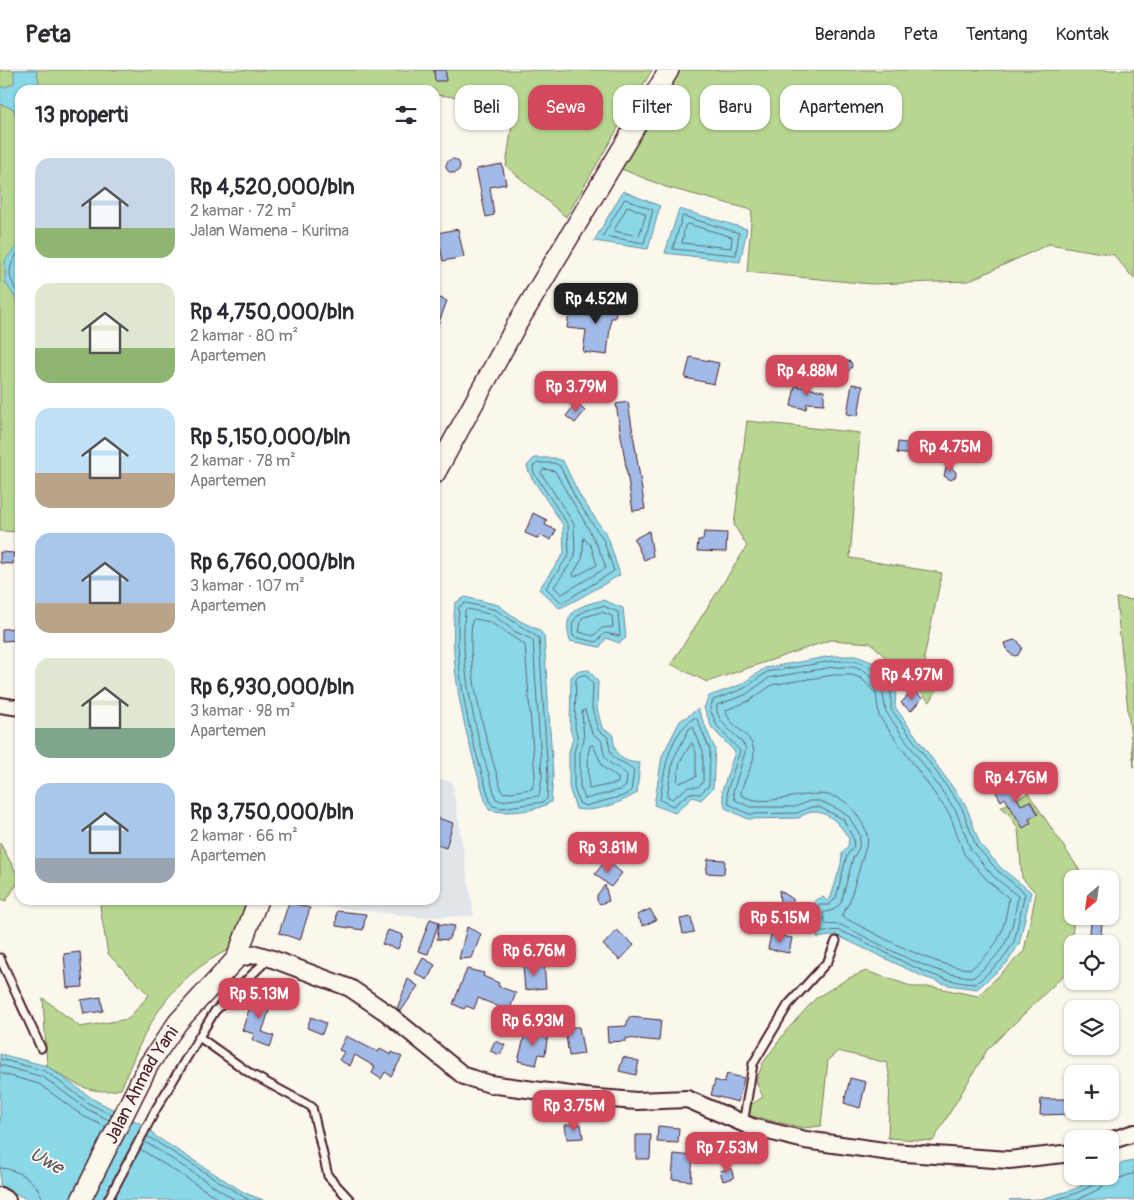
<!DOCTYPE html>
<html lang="id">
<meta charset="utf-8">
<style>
body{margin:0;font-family:Pangolin,sans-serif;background:#f7f7f7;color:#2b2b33;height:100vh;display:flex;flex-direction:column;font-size:19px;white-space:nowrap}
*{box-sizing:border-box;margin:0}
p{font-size:16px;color:#7c7c81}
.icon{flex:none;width:28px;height:28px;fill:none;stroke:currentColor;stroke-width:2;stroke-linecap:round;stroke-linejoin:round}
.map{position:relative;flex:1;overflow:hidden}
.side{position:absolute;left:15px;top:15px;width:425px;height:820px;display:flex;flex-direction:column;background:#fff;border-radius:15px;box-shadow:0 1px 4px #0004}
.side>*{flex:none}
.top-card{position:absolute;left:455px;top:15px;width:475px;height:45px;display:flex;gap:10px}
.needle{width:32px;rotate:209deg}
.controls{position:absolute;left:1064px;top:800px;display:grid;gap:10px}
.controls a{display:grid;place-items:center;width:55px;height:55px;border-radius:10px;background:#fff;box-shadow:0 1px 4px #0004;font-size:25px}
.price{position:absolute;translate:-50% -42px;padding:0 11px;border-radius:10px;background:#d1495b;color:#fff;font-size:16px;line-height:32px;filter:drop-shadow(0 1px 2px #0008)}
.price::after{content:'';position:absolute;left:50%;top:30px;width:15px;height:11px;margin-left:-8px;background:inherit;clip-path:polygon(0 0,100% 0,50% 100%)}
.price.active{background:#222;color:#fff}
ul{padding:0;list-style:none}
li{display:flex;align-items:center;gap:15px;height:125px;padding:0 20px}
li span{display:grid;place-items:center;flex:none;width:140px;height:100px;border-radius:15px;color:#555}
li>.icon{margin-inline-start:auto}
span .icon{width:60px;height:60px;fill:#fffc;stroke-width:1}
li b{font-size:21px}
h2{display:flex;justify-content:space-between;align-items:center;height:60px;padding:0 20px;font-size:21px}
.tag{padding:0 18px;border-radius:15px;background:#fff;box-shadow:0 1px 4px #0004;font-size:18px;line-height:45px}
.tag.active{background:#d1495b;color:#fff}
header{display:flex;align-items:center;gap:30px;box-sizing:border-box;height:70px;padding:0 25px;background:#fff;border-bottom:1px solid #e1e1e2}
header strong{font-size:24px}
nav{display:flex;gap:28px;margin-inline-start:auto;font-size:18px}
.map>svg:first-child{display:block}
</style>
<header>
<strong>Peta</strong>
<nav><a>Beranda</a><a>Peta</a><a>Tentang</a><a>Kontak</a></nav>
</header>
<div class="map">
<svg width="1134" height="1130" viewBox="0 0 1134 1130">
<rect width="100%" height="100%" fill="#fbf7ec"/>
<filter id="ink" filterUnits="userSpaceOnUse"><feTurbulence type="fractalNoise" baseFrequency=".02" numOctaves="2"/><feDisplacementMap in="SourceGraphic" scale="10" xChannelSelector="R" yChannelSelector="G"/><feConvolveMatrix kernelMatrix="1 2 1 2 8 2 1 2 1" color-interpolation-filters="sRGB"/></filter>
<g filter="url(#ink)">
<path fill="#e0e5ea" d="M435,709L452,711L474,846L419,847L314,835L302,830H435Z"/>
<path fill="#b7d791" stroke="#807b5e" d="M0,0H652L566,147L506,96L512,54L469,28L435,25V20H20V462L0,461Z
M676,0H1134V209L1114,185L1049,174L969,211L871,214L747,202L752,140L666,117L619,98Z
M747,351L860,363L850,488L942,503L924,588L938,618L930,632L871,573L830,570L707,612L671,594L747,476L734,455Z
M1116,528L1134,530V697Z
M1028,723L1080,801L1079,809H1072L1074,846L1069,900L987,980L933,1071L888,1068L890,1008L887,993L838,981L828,990L821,1056L803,1058L738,1043L763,1027L756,1011L763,993L786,961L816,928L849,908L866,901L914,917H933L978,926L1024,881L1036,823L1022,808L1018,758L1009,744L1001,737Z
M0,773L20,809L6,831L0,829Z
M101,830H250L232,878C167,909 146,956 121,1019C89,1026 73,1013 47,996L43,928L80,957L128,949L149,925L108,884L100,837Z"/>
<path fill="#89d7e7" stroke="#708d9c" d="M14,0H36L41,20H20V69L14,39L0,34V17H6L14,13Z
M623,121L660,136L648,179L594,171Z
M679,139L747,159L740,192L665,183Z
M20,163V235L5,212V191L17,175Z
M534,388H555L563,391L580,426L608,467L620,505C611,510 564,538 559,538L539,519L564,483L563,455L530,405L527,396Z
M465,527L498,535L520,551L539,560L544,566L553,706L551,732C536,742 506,744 489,740L486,733C466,665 448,604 455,533Z
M603,530L623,538L626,568L619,573L606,568L600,577L570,571C561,541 578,536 603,530Z
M832,586H856L872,592L891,612L896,621L895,637L966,736L980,774L1001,798L1031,822L1019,874L1007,893L977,919L948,915L924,907L836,865L818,868L812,853L815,830L823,827L827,831L831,827L841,794L842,783L848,776L849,769C839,751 819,732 799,748L748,749L725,738L722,721L735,682L712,658L704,638L709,626L740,615L765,598Z
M589,600L598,612L597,638L602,658L613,664C614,683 619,692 640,693L637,723C621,733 595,743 576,739L569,717V682L573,668L570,659L571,607L577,601Z
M698,639L715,679L713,718L701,730L693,727L675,743L654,735L662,686L680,651Z
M0,984L47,996L93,1029L147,1057L155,1066L245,1123L263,1130H28L0,1115Z
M1134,1091V1130H1009L1041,1129L1075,1119L1098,1106H1110V1100L1123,1093Z"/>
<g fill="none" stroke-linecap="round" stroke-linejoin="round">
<path stroke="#636976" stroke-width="1" d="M625,129L653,140L644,173L603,166Z
M628,136L646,144L639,166L614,161Z
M683,146L739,163L736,185L673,179Z
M688,154L732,167L731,178L682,173L685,156Z
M20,180C6,199 7,207 20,226
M538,393H554L560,396L576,429L603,469L614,501L562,533L546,518L569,485L568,455L534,403L533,397Z
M544,399L555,401C572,434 595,463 606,498L562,524L554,517L575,487L574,454L541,403Z
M584,468L591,476L597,495L574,507L573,504L582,489Z
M466,533L496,540L539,568L548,706L547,729L543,732L501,738L493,736L490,731C471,668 453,604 459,537Z
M603,536L618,542L620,566L605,563L596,572L574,567C566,546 586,539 603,536Z
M468,539L493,545L514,561L533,570L542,706L539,726L501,731L496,729C478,668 459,606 465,541Z
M602,542L612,546L613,557L602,558L593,566L579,562L582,548Z
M475,549L490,552L525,575L535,706L532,719L504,723L502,722C486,667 466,608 472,551Z
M833,591H855L869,596L887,615L891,623V639L962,738L976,776L998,801L1025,823L1014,872L1003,889L976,914C926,912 885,878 840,861C833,859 827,863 821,862L817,851L819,835H829L836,828L847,785L853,778L854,770L843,749L819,737H811L797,743L749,744L729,734L727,721L740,681L717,656L710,639L713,630L743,619L767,602Z
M833,597H853L865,601L882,618L886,642L956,741L971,780L993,806L1018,826C1011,868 1007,879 974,907C930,906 880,873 841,855L825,854L823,843L833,840L841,833L853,788L859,778L860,765L849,747L838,739L820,731H809L795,737H750L735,730L733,722L746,679C740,664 714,654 717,635L745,625L769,608Z
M586,605L593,614L592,638L598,660L608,667C611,697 617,685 634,700L631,721L623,726L585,736L579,733L574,717V682L578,668L575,658L576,609L579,606Z
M834,605H852L861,608L876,623L879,646L950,745L964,784L988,811L1009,828C1003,864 1000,875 971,899C936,898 874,863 841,846L849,833L868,770C867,760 862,753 857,745C828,700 774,745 741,725C741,710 758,693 753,677C749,661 727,656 726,640L749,631L772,615Z
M585,640L592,663L602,671C604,699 614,691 627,705L626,716L620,720L585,729L580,717V683L584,669L582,642Z
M694,648L697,649L710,680L709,715L700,724L690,723L673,736L660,730C664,702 668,665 694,648Z
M693,657L703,681V712L698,717H688L672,729L667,726L673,690L689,659Z
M692,673L696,682V707L679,713L677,711L680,692Z
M593,675L603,697L618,708V713L589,719L588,684L590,676Z
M0,989L45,1001L90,1034L112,1045
M0,995L43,1007L87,1039L109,1050
M0,1003L39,1014L83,1046L106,1057
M147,1066L249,1130
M144,1071L235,1130
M140,1079L221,1130
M0,1098C16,1098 41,1113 42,1130
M1055,1130L1077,1123L1097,1113L1099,1106
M1077,1130L1101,1118L1106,1110H1114L1134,1103"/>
</g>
<path fill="#a1bae7" stroke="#4a1f2b" d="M434,0H446V11H435Z
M446 96a7 7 0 1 1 14 0a7 7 0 1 1-14 0Z
M502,94L506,114L490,117L494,145L486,147L476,99Z
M458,159L464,187L443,191L437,163Z
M435,226L447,231L436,260L435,259Z
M596,226L618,231L615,248H611L607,285L583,282L586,260L567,258L569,243L592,246Z
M690,287L719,293L714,314L685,308Z
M845,290L851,292L852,297L836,315L842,293Z
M574,300L593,305L588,324L570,320Z
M852,314L863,316L858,346L847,344Z
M795,316L824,321V334L807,333L806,339L791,336Z
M628,332L645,439L633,441L616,334Z
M576,333L585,341L575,353L566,346Z
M898,372L949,379V389L897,383Z
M947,394L956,402V406L951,410L944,406Z
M533,443L547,450L545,455L556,460L551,470L541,465L539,469L525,463Z
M649,461L653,486L644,490L634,469Z
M704,462L727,463L726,482L697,481L698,470H703Z
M0,482L14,483L13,494L0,493Z
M17,558L18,570L2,571V559Z
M1014,570L1018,571L1022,578L1018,585L1015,586L1008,582L1005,573Z
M913,620L922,628L911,641L901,633Z
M1006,709L1021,735L1030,731L1038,744L1029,749L1031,753L1023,758L1005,728L1001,731L993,717Z
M435,747L453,753L446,778L435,774Z
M708,789L725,790L724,804L706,803Z
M606,790L622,803L611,817L595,804Z
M605,815L609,831L600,834L597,831V825Z
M779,820L793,829V833L789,838H785L780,834Z
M289,832L310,838L300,870L279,863Z
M650,839L656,850L643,856L637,845Z
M337,841L366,844L363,860L336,856Z
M691,847L694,862L683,864L680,849Z
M430,849L439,852L428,884L418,881Z
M1091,852L1102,853L1100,874H1089Z
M439,854L455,856L448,870L437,869Z
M467,857L481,864L472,888L459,889Z
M388,860L403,865L398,879L382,874Z
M617,860L634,875L620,890L603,875Z
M771,864L792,868L789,883L768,879Z
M515,868L517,881L498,884L496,870Z
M80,882L83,917L67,918L64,884Z
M423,888L435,895L427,910L415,903Z
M544,894L546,918L525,920L523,896Z
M467,899L484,903L483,906L499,913L498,916L516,923L509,941L478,928L474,939L466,936L464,939L453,934Z
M408,909L418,916L401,941L397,939Z
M255,923L273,929L262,962L274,966L270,977L252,970L254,964L242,960Z
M101,927L103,941L84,944L81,930Z
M311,947L326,953L322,964L307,958Z
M629,947L661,950L659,971L626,968V971L608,972L607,957L626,956Z
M556,952H569V957H579L584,984L569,986L566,966L556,965Z
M526,960L548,963L545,985L539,984L536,995L518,991Z
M346,966L378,982L380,979L391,985L392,982L402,987L391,1006L385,1002L381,1009L372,1003L375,997L355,985L350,996L339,990L344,982L339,980Z
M495,971L505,975L500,985L490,981Z
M623,987L639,991L636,1005L619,1001Z
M727,1004L744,1008L738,1032L711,1025L715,1010L724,1013Z
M850,1008L866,1012L860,1038L844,1033Z
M1041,1029H1072V1044L1040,1045Z
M581,1054L583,1068L567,1069L565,1055Z
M658,1056L679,1058L678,1073L657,1072Z
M636,1065H651L650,1089H636Z
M674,1084L693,1086L691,1111L672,1109Z
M731,1098L734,1108L723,1111L720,1101Z"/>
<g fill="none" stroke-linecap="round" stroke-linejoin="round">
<g stroke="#4a1f2b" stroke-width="11">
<path id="service" d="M0,888L41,978
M269,888L215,941L199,967L251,1004L312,1037L328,1106L350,1130
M743,1054L753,994L788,935L828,891L836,871
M108,1130L156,1039L199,967"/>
</g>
<g stroke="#4a1f2b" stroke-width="18">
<path id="minor" d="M0,635L20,638
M0,1125L8,1130"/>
</g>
<g stroke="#4a1f2b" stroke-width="20">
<path id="tertiary" d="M236,889L256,884L270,888L350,918L387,943L464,1006L490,1014L585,1027L637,1031L687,1029L752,1057L805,1070L891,1082L1009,1090L1072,1083
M1110,1071L1134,1063"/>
</g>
<g stroke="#4a1f2b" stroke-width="22">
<g id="secondary">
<path d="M435,404L517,254L669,0"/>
<path id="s1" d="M81,1130L149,994L178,952L236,889L258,830"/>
</g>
</g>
<use href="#service" stroke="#fbf7ec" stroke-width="7"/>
<use href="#minor" stroke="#fbf7ec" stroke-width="14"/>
<use href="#tertiary" stroke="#fbf7ec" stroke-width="16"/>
<use href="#secondary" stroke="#fbf7ec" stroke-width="19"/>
</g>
</g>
<g text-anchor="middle" stroke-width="4" stroke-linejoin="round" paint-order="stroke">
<g font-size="18" fill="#4a1f2b" stroke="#fbf7ec">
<text dy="6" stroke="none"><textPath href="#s1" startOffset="130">Jalan Ahmad Yani</textPath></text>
</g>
<g font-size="19" font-style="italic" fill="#5d5663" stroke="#fbf7ec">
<text transform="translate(47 1090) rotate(29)" y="7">Uwe</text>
</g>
</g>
</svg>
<div class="controls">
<a><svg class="needle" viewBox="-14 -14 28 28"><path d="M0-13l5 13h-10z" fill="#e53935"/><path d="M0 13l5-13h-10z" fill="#7c7c81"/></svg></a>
<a><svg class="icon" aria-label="locate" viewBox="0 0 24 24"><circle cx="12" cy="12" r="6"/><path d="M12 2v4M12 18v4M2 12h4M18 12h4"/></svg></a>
<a><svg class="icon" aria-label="layers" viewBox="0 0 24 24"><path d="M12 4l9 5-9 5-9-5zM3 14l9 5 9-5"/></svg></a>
<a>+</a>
<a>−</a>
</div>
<b class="price active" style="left:596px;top:255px">Rp 4.52M</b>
<b class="price" style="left:807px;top:327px">Rp 4.88M</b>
<b class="price" style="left:576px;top:343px">Rp 3.79M</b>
<b class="price" style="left:950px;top:403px">Rp 4.75M</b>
<b class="price" style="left:912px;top:631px">Rp 4.97M</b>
<b class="price" style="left:1016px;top:734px">Rp 4.76M</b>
<b class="price" style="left:608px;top:804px">Rp 3.81M</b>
<b class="price" style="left:780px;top:874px">Rp 5.15M</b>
<b class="price" style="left:534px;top:907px">Rp 6.76M</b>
<b class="price" style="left:259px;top:950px">Rp 5.13M</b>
<b class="price" style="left:533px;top:977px">Rp 6.93M</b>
<b class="price" style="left:574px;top:1062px">Rp 3.75M</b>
<b class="price" style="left:727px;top:1104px">Rp 7.53M</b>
<div class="top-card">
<a class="tag">Beli</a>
<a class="tag active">Sewa</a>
<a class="tag">Filter</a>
<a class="tag">Baru</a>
<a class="tag">Apartemen</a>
</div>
<section class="side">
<h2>13 properti<svg class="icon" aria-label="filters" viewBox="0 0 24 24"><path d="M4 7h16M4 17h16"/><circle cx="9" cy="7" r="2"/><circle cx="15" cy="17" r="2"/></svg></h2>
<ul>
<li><span style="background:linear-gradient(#c9d6e8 70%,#8fb573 0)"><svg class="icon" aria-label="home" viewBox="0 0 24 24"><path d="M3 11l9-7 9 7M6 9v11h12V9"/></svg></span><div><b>Rp 4,520,000/bln</b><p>2 kamar · 72 m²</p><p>Jalan Wamena - Kurima</p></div></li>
<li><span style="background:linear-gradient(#dfe7d0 65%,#8fb573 0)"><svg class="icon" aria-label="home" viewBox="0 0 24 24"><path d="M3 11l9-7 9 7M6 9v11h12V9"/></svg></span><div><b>Rp 4,750,000/bln</b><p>2 kamar · 80 m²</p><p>Apartemen</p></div></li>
<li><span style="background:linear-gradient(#bfe0f5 65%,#b9a48a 0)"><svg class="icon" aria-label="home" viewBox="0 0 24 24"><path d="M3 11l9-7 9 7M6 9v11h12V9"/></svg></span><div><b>Rp 5,150,000/bln</b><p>2 kamar · 78 m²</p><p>Apartemen</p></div></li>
<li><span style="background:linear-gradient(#a9c7e8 70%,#b9a48a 0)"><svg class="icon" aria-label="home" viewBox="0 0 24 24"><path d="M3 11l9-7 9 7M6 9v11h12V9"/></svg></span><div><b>Rp 6,760,000/bln</b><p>3 kamar · 107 m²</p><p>Apartemen</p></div></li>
<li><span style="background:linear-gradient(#dfe7d0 70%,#7fa58c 0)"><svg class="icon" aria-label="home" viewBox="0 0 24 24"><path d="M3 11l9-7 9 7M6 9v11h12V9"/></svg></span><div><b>Rp 6,930,000/bln</b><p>3 kamar · 98 m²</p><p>Apartemen</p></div></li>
<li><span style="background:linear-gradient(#a9c7e8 75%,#9aa5b1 0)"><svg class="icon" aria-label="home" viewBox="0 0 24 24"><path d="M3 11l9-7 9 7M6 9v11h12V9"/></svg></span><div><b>Rp 3,750,000/bln</b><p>2 kamar · 66 m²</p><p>Apartemen</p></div></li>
</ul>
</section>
</div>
